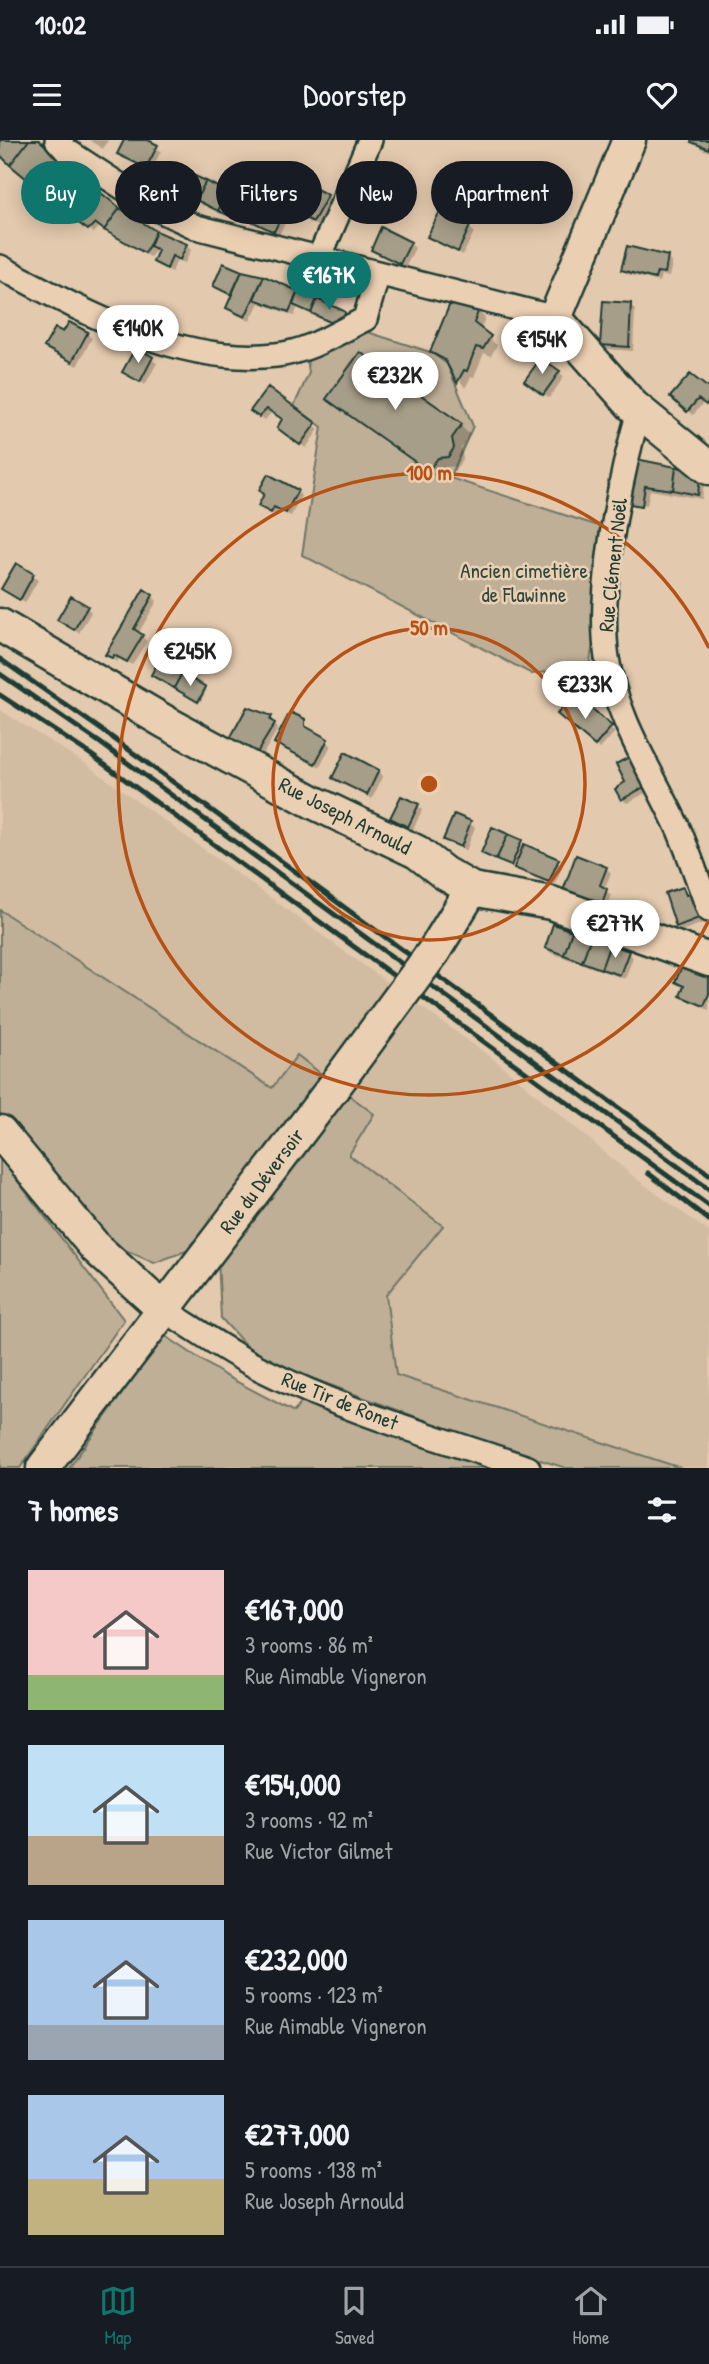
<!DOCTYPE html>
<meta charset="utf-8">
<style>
body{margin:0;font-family:"Patrick Hand",sans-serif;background:#20242c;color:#f1f3f6;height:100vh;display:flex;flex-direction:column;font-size:26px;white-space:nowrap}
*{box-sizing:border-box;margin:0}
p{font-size:23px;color:#9ea1a6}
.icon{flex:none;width:38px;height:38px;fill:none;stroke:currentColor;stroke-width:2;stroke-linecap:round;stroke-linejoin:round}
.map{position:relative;height:1328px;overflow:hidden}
.details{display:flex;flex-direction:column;background:#171b24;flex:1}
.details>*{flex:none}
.top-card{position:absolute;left:21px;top:21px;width:668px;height:63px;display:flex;gap:14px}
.price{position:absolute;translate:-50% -60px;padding:0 16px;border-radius:24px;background:#fff;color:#222;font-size:23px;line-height:46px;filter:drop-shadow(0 2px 4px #0008)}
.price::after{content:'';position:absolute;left:50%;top:42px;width:21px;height:16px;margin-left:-10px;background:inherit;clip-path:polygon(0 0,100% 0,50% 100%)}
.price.active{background:#0f766e;color:#fff}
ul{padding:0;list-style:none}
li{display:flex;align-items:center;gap:21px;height:175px;padding:0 28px}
li span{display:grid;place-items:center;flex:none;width:196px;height:140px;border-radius:0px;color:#555}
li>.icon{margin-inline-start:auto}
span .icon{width:84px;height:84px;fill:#fffc;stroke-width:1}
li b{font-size:30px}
h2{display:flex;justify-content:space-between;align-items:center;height:84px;padding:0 28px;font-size:30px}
.chip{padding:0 24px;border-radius:32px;background:#171b24;box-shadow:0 4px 18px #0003;font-size:24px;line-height:63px}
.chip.active{background:#0f766e;color:#fff}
.status{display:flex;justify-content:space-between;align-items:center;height:49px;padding:0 35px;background:#171b24;direction:ltr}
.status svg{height:19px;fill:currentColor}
header{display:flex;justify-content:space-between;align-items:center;height:91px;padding:0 28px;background:#171b24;font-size:32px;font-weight:600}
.dock{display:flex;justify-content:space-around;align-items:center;height:98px;border-top:2px solid #363941;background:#171b24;font-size:19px;color:#9ea1a6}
.dock a{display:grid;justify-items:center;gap:4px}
.dock .active{color:#0f766e}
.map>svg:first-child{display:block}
</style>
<div class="status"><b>10:02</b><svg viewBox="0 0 49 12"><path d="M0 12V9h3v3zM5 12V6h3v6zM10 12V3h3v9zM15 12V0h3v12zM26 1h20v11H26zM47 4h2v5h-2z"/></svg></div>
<header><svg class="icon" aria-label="menu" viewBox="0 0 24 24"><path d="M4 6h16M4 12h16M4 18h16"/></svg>Doorstep<svg class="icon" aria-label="heart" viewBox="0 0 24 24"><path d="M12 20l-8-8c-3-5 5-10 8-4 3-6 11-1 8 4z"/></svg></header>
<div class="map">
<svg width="709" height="1328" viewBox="0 0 709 1328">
<rect width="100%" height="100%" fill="#e3c9ad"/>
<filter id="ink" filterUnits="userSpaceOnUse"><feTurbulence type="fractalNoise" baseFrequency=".0143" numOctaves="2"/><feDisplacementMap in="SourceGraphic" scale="14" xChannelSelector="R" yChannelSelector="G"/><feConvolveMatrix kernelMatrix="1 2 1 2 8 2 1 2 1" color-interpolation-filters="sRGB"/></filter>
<g filter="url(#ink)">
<path fill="#d1bca2" d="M0,570L83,622L496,921L634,1037L709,1092V1328H681L396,1235L386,1155L443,1085L349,1015L374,974L297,916L272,948L0,770Z"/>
<path fill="#bfaf97" stroke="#6f7666" stroke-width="2" d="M361,190L430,212L447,224L473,286L450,338L614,391L589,526L532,534L302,415L322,287L294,266L309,233L307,218L344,201L348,204Z
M0,770L272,948L297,915L325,937L200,1106L154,1123L107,1102L0,980Z
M345,952L374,974L349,1015L443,1086L386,1155L396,1235L681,1328H566L492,1305L257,1218L221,1178L218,1119Z
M0,1018L124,1180L20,1328H0Z
M164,1195L224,1235L294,1272L310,1250L528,1328H69Z"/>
<path fill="#0003" d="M0,0H36L119,69L155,92L186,105L191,110L185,123L177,120L172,132L155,122L159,111L156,110L150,117L100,86L94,93L0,12Z
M89,0H108L103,9Z
M126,0H143L161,11L151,31L119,13Z
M692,0H709V12L700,8V4Z
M235,41L264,56L259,67L285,83L279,95L232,70L230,76L200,62L228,55Z
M327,56L334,63L321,88L282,69L275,62Z
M469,87L474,92L463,115L430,96Z
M410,103L415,108L405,128L373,109Z
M667,118L672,123L669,137L661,135L659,142L627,134L623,130Z
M224,125L242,133H253L343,172L342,188L298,167L294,176L259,163L250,181L233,173L228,168L233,156L215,146Z
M631,165L635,170L633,211L607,209L602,204Z
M478,171L485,178L480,191L497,205L491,216L484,213L474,237H471L465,248L449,224L432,212Z
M87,194L92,198L77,226L51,211Z
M136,210L157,223L145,245L124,231Z
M559,232L564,237L549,258L531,246Z
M690,236L709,248V266L704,262L693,275L677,262Z
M268,250L319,289L306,308L283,292L284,280L272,272L265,280L257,275Z
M329,259L461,286L470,295L461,308L463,319L458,326L447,327L438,340Z
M637,321L699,338L704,343L702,359L650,350L647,365L635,363V366L632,364Z
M297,351L301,356L291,376L279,370L276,376L260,366Z
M16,426L38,440L25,463L3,449Z
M152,456L157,461L138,494L147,501L132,525L119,518L117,522L112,519L107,514Z
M87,468L91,472L79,493L64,484Z
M180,520L184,524L179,533L207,550L200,562L153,534Z
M574,569L615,592L600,609L564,579Z
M271,578L278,589L260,619L235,606Z
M304,580L309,591L331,605L320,627L277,602Z
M629,619L649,651L627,663L622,659L628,643Z
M378,632L383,636L372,659L334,637Z
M418,665L422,670L413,690L392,678Z
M455,677L475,687L466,711L445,700Z
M521,702L522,705L563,725L554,746L485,714Z
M606,728L611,733L604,749L611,755L606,768L569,755Z
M682,749L688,756L699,759L708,781L682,791L677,786L667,754Z
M547,808L628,813L633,817L625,839L551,813Z
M709,839V870L687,860L682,855L685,848L677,842Z"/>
<path fill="#a69e88" stroke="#1f3d34" stroke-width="2" d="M0,0H29L10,25L0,15Z
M29,0H39L61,19L39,49L10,25Z
M124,0H148L158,5L146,28L117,14Z
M692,0H709V9L691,2Z
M64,22L87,42L79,55L83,58L69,76L40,51Z
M172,25L186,32L177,51L163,43Z
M186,32L206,41L196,60L177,51Z
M287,34L328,55L313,82L273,62Z
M234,39L243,43L228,75L218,71Z
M206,41L227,52L218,71L196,60Z
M87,42L120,68L104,90L95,83L88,90L69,76L83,58L79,55Z
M245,42L261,50L255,63L281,77L274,92L231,71Z
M120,68L156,91L145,113L104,90Z
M440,71L470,86L458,112L427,97Z
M381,87L411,102L400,124L371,110Z
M156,91L187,104L180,120L172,116L167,129L153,122L158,110L150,106Z
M627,106L668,116L665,133L657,132L655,139L621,130Z
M223,123L242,131L231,155L213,146Z
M242,131L264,136L245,177L226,168Z
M264,136L298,151L289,172L254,159Z
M298,151L317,159L311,173L293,165Z
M317,159L344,171L347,177L336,185L311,173Z
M451,161L479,169L474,183L491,196L483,209L476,207L467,231L464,230L457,243L445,220L430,212Z
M603,161L631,163L629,207L600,205Z
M69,182L88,192L72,222L44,207L55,188L63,192Z
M136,207L153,217L140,242L122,232Z
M360,212L462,284L452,298L454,308L448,317L438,318L428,331L326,259Z
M541,218L560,231L543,255L524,241Z
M690,234L707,247L709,245V262L706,265L698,259L687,272L670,257Z
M268,247L316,283L300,305L277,288L282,279L267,269L259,277L250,271Z
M636,319L676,327L673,350L645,346L642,366L630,364Z
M676,327L689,329L700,337L698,355L673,350Z
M268,334L298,350L286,373L274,367L271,373L258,366L264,354L259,350Z
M16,423L34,434L20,460L1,449Z
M144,449L153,455L134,489L143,495L127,522L114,515L112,518L105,515Z
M71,456L88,466L74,490L57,480Z
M165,509L181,518L175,529L182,533L174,548L151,535Z
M182,533L206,547L198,562L174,548Z
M581,559L612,586L595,606L557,574L568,561L574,567Z
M247,567L272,576L270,580L275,583L255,616L228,602Z
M290,572L305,579V586L328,599L315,624L274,603Z
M345,612L379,630L367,655L332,638Z
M629,617L646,646L621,660L615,649L625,642L616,624Z
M401,656L419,664L408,687L390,678Z
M454,674L471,681L461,707L443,700Z
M492,687L508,694L496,720L481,713Z
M508,694L522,700L511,726L496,720Z
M524,704L559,719L549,742L514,728Z
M576,715L607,727L600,745L607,749L602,764L563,751Z
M683,747L686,755L695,752L704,776L676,787L665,753Z
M553,784L572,791L564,815L545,808Z
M572,791L591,797L582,822L564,815Z
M591,797L610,804L601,829L582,822Z
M610,804L629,811L620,835L601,829Z
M682,826L709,837V854L704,866L680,856L684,846L675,842Z"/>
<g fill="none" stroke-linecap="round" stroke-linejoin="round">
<g stroke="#1f3d34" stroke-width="28">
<path id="street" d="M57,0L67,11L153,67L196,87L555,178
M319,118L370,0
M0,127C82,171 179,226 276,215C308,212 337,193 365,179L378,133
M639,271C620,338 597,450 607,518C616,579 654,635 679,690C690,716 699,743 709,770
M163,1169C195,1189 226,1211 259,1228C344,1271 438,1298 528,1328"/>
</g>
<g stroke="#1f3d34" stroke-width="37">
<path id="secondary" d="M629,0L555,178L633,266L709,328
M0,485L167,583L313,662L417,712L444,733L472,749L551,763L709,820
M434,811L472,749
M0,992L96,1108L163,1169
M43,1328L333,948"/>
</g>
<use href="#street" stroke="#ebcfb2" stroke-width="23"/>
<use href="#secondary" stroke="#ebcfb2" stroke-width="32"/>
<path stroke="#1f3d34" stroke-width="5" d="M0,519L106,593L709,1034
M0,534L99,602L709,1049
M0,555L90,614L709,1066
M648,1033L709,1080"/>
<g stroke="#1f3d34" stroke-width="37" stroke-linecap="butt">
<path id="secondary-bridge" d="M333,948L434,811"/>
</g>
<use href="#secondary-bridge" stroke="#ebcfb2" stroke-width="32"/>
</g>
</g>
<g fill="none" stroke="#b65216" stroke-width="3.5">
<circle cx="429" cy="644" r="156"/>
<path d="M709 780A311 311 0 1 1 709 508"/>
</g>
<g text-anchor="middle" stroke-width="5" stroke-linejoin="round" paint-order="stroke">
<g font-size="21" fill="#1f3d34" stroke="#ebcfb2">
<text transform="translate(613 425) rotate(-84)" y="7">Rue Clément Noël</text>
<text transform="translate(345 676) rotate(27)" y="7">Rue Joseph Arnould</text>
<text transform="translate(262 1041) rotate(-53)" y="7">Rue du Déversoir</text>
<text transform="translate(340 1261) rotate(22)" y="7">Rue Tir de Ronet</text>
</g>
<g font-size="21" fill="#2f483e" stroke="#ebcfb2">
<text x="524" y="438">Ancien cimetière<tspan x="524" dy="24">de Flawinne</tspan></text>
</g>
</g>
<circle cx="429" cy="644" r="10" fill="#b65216" stroke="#ebcfb2" stroke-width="3.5"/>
<g font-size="21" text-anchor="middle" font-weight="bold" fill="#b65216" stroke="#ebcfb2" stroke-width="5" stroke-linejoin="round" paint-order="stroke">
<text x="429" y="340">100 m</text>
<text x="429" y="495">50 m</text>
</g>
</svg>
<b class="price active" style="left:329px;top:172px">€167K</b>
<b class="price" style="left:138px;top:225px">€140K</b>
<b class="price" style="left:542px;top:236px">€154K</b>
<b class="price" style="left:395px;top:272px">€232K</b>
<b class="price" style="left:190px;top:548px">€245K</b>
<b class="price" style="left:585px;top:581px">€233K</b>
<b class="price" style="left:615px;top:820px">€277K</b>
<div class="top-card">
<a class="chip active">Buy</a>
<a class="chip">Rent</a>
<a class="chip">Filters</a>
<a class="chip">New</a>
<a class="chip">Apartment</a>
</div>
</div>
<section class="details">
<h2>7 homes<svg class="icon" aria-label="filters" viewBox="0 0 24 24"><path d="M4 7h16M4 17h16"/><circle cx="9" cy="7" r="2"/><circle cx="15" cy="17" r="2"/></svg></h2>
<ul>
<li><span style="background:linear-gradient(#f6c9c9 75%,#8fb573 0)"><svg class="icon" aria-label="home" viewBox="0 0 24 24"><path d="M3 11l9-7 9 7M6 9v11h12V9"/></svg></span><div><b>€167,000</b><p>3 rooms · 86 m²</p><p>Rue Aimable Vigneron</p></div></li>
<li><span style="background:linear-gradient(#bfe0f5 65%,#b9a48a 0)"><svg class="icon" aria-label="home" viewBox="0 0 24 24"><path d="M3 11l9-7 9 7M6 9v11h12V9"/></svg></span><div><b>€154,000</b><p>3 rooms · 92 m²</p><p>Rue Victor Gilmet</p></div></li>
<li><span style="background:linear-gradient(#a9c7e8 75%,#9aa5b1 0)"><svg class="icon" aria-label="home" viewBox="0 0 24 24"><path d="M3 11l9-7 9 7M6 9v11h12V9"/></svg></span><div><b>€232,000</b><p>5 rooms · 123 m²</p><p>Rue Aimable Vigneron</p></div></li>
<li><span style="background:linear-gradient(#a9c7e8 60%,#c2b280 0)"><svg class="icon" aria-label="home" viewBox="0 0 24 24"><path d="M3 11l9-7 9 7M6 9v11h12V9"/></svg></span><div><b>€277,000</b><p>5 rooms · 138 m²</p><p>Rue Joseph Arnould</p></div></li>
</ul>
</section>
<nav class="dock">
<a class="active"><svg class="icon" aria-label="map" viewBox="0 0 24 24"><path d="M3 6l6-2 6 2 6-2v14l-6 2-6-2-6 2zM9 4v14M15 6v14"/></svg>Map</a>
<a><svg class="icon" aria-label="saved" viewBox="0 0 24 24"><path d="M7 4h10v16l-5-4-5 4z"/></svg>Saved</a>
<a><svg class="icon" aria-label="home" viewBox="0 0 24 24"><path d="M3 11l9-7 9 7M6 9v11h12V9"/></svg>Home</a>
</nav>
